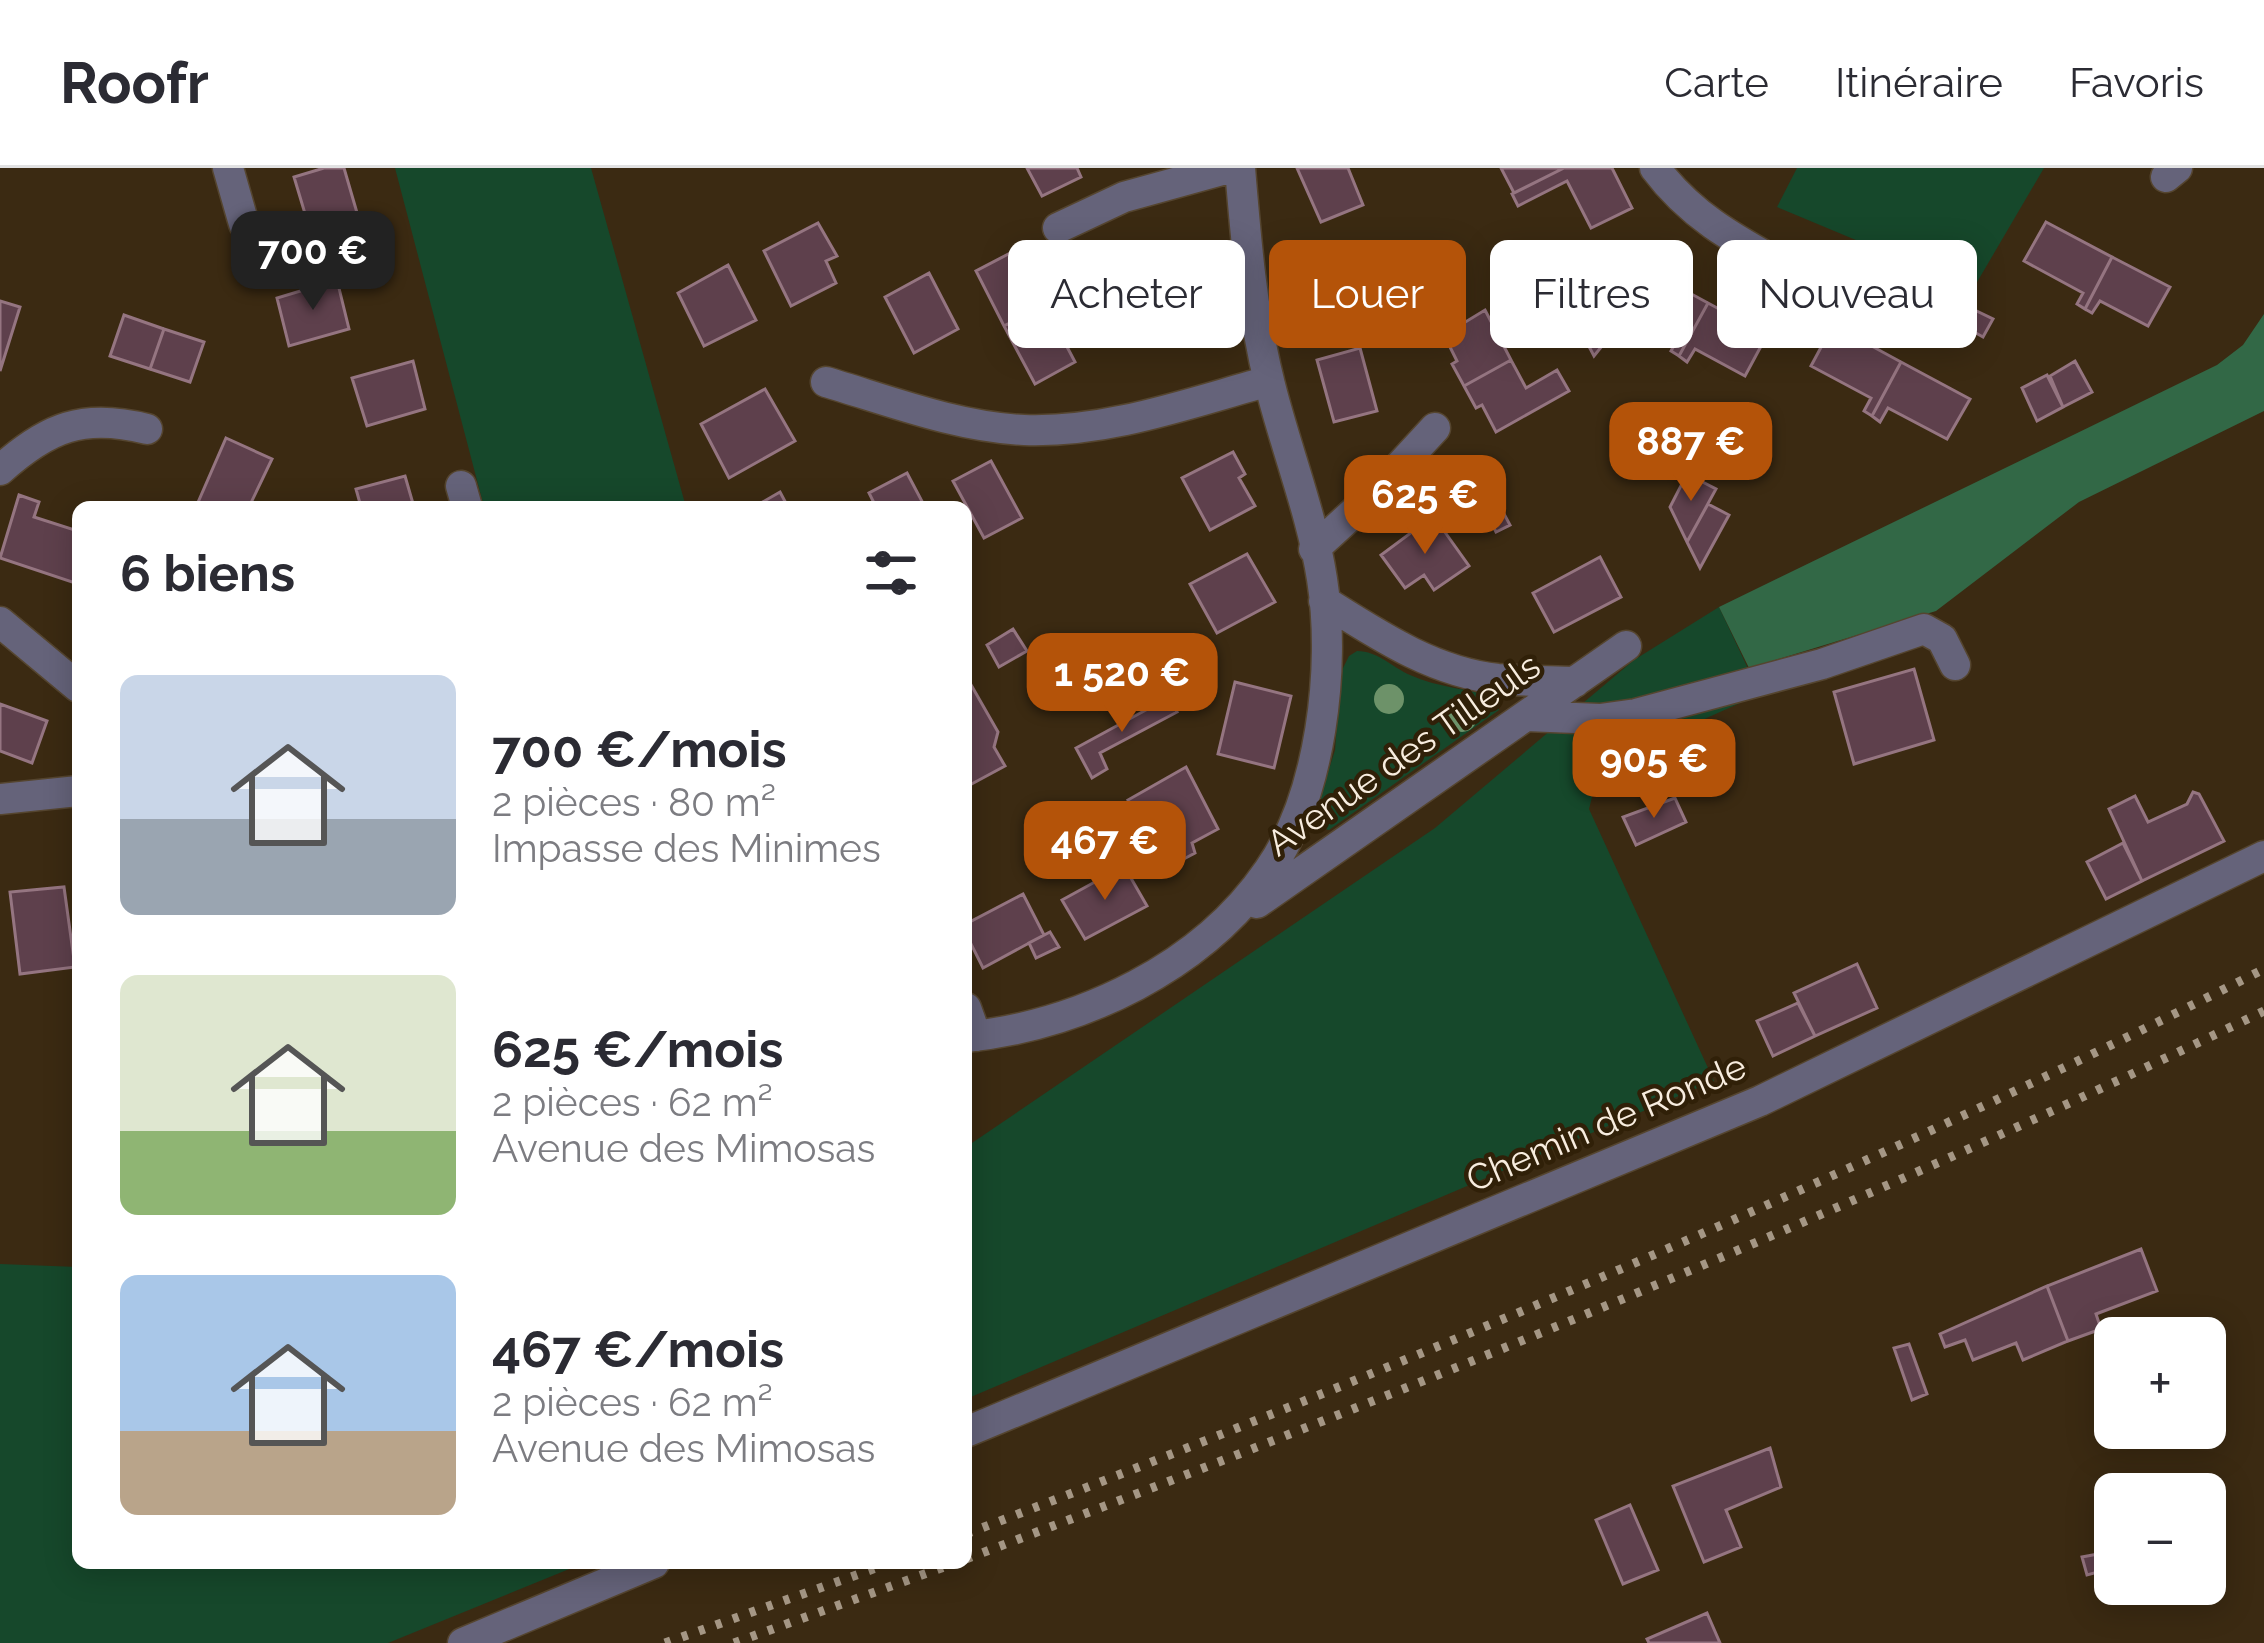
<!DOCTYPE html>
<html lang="fr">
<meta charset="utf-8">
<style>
body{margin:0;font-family:Raleway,sans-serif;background:#f2f2f3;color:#2b2b33;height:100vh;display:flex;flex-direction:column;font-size:45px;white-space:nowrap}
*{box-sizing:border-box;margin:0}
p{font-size:39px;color:#7c7c81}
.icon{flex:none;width:66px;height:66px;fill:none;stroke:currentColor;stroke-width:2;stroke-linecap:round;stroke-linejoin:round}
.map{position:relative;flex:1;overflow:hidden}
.details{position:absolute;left:72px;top:333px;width:900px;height:1068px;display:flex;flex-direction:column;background:#fff;border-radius:18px;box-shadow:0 6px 30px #0003}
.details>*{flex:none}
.guide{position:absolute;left:1008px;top:72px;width:1074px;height:108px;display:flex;gap:24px}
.controls{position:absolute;left:2094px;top:1149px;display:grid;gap:24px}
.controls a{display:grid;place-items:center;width:132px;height:132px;border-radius:18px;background:#fff;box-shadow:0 6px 30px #0003;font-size:60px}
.price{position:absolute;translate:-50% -102px;padding:0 27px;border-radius:24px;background:#b45309;color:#fff;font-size:39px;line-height:78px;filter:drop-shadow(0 3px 6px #0008)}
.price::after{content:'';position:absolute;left:50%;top:72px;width:36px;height:27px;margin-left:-18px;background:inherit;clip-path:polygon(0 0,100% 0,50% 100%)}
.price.on{background:#222;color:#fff}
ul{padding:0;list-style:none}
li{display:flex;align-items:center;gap:36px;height:300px;padding:0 48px}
li span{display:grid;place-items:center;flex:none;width:336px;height:240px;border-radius:18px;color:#555}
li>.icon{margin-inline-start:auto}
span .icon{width:144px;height:144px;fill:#fffc;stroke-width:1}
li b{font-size:51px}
h2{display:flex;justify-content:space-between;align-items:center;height:144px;padding:0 48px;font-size:51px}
.tag{padding:0 42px;border-radius:18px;background:#fff;box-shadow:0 6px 30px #0003;font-size:42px;line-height:108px}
.tag.on{background:#b45309;color:#fff}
header{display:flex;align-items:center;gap:72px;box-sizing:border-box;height:168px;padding:0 60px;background:#fff;border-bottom:3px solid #e1e1e2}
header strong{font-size:57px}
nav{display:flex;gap:66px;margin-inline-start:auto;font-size:42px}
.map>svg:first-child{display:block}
</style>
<header>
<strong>Roofr</strong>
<nav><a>Carte</a><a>Itinéraire</a><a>Favoris</a></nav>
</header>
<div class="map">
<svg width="2264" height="1475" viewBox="0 0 2264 1475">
<rect width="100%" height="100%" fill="#3b2a12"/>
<path fill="#16482b" d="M395,0H591L686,339H484Z
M1797,0H2044L1973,121L1777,39Z
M1719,439L1760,526L1600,598L1589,641L1714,913L966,1231V979L1435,660L1634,492Z
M1357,483C1378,483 1392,499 1410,507C1438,520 1468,520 1496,530L1499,542L1329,662L1322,660L1316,643L1335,582L1341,504L1349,488Z
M0,1096L78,1099V1395H584L388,1475H0Z"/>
<path fill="#326846" d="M2264,146V243L2079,334L1936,443L1749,500L1719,439L2217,197L2243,177Z"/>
<path fill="#5e404c" stroke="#957581" stroke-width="3" d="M324,0H344L360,55L312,69L294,9Z
M1027,0H1077L1081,9L1042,28Z
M1297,0H1348L1363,37L1321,54Z
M1501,0H1564L1514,25Z
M1564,0H1612L1632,40L1591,60L1567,13L1518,38L1512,26Z
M2046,54L2112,89L2085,141L2077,136L2083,125L2024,93Z
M818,55L837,88L826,93L836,115L791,138L764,83Z
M1205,77L1212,132L1155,139L1149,84Z
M1578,81L1604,113L1574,150L1551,103Z
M1016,82L1045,137L1004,158L976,103Z
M2112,89L2170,119L2148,158L2100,133L2092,145L2085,141Z
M728,97L756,152L704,178L678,125Z
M1651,104L1708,135L1679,188L1671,183L1677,172L1630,143Z
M929,105L958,161L914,185L885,129Z
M337,112L349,161L289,178L277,130Z
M1604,113L1630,143L1594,188L1574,150Z
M0,133L20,139L0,203Z
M1708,135L1767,167L1745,208L1695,181L1687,194L1679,188Z
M1960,135L1993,151L1983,169L1951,151Z
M1045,137L1075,194L1035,216L1004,158Z
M1485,142L1511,192L1464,218L1452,196L1457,193L1444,167Z
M124,147L164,161L150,201L110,188Z
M1833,157L1901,194L1872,248L1864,243L1871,230L1811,198Z
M164,161L204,174L190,214L150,201Z
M1360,180L1377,243L1334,254L1317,192Z
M1511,192L1526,220L1557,202L1569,223L1496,264L1482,237L1476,240L1464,218Z
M413,193L425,241L367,258L352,210Z
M2075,193L2092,224L2063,239L2050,208Z
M1901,194L1970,231L1947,271L1888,240L1880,254L1872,248Z
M2047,207L2063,239L2037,253L2022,220Z
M765,221L795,273L729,310L701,256Z
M226,270L272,291L249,339H196Z
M1233,284L1245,306L1239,310L1255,338L1210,362L1182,310Z
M991,293L1022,350L984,370L953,313Z
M907,305L925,339H876L869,325Z
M1687,306L1716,321L1687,374L1670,339Z
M405,308L414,339H361L356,321Z
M1487,314L1510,357L1496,364L1486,344L1470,350L1459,330Z
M780,324L788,339H754Z
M19,327L39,334L34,349L78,363V416L0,390Z
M1708,336L1729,347L1700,400L1687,374Z
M1437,353L1469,398L1434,422L1424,407L1405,420L1381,387L1420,358L1424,363Z
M1247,386L1275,434L1217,465L1190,416Z
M1600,389L1621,429L1554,464L1533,425Z
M1013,461L1027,483L999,499L987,477Z
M1914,501L1934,572L1854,596L1834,524Z
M1235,514L1291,528L1274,600L1218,586Z
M970,515L998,564L994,579L1005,598L966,619V517Z
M1168,530L1177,544L1100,585L1107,601L1092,610L1076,580Z
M0,536L47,553L32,595L0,583Z
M1186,599L1218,661L1192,675L1195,685L1176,695L1171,686L1161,691L1128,632Z
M2193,624L2199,626L2224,673L2142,713L2109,641L2135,628L2148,654L2187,636Z
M1675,630L1686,654L1636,677L1623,649Z
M2123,675L2142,713L2106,731L2087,694Z
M1124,698L1147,738L1085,771L1062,732Z
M64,719L75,799L20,806L10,724Z
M1023,726L1044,767L983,800L966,766V756Z
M1050,764L1059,779L1036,790L1029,775Z
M1857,796L1877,840L1815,868L1794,825Z
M1798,835L1815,868L1773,888L1757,853Z
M2141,1081L2157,1123L2096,1146L2101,1161L2068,1173L2047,1118Z
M2047,1118L2068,1173L2023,1192L2016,1175L1973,1192L1965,1172L1945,1179L1940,1166Z
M1909,1176L1927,1226L1912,1232L1894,1180Z
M1770,1280L1781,1319L1726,1342L1741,1379L1704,1394L1673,1318Z
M1630,1337L1658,1402L1623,1416L1596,1352Z
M2112,1381L2115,1400L2102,1403L2098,1386Z
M2098,1386L2102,1403L2087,1407L2082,1389Z
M1707,1445L1720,1475H1649L1647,1471Z"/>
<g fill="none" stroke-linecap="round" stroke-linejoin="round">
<g stroke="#55452f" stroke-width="33">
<path id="minor" d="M228,0L244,56
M1655,0C1696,55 1748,78 1806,111
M2166,9L2177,0
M1058,60L1124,29L1229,0
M826,214C890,233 957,259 1024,262C1108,265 1189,235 1269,213
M0,302C48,259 83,245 147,261
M461,318L467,339
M1314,381L1375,325L1435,260
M1324,433C1378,467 1433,504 1498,511C1523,513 1549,513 1575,514
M0,454L78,519
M1526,548L1600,551L1636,546L1822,496L1924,461L1942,471L1955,497
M0,631L78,623
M1257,735L1626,478
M966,840L976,868
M966,869C1081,857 1203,799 1269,702C1321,628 1336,499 1322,411C1312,346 1286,281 1270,217C1252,146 1246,73 1240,0
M966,1264L1760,933L2264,688
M463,1475L654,1395"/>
</g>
<use href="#minor" stroke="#65637a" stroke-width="30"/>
<path stroke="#a59785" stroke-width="9" stroke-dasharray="6 12" stroke-linecap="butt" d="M966,1366C1407,1197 1842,1015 2264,801
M966,1391C1405,1225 1841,1048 2264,843
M665,1475L890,1395
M734,1475L955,1395"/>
</g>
<g fill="#6d9269">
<circle cx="1294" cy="150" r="15"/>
<circle cx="1389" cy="531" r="15"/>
<circle cx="1462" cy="549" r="15"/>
</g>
<g text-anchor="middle" stroke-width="9" stroke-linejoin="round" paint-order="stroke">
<g font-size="36" fill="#f8eddf" stroke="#302008">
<text transform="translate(1403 586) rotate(-35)" y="13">Avenue des Tilleuls</text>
<text transform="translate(1606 954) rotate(-23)" y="13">Chemin de Ronde</text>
</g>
</g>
</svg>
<div class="controls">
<a>+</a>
<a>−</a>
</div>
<b class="price on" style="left:313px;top:145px">700 €</b>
<b class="price" style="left:1691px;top:336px">887 €</b>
<b class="price" style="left:1425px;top:389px">625 €</b>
<b class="price" style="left:1122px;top:567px">1 520 €</b>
<b class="price" style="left:1654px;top:653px">905 €</b>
<b class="price" style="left:1105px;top:735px">467 €</b>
<div class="guide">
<a class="tag">Acheter</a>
<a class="tag on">Louer</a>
<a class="tag">Filtres</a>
<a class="tag">Nouveau</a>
</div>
<section class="details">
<h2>6 biens<svg class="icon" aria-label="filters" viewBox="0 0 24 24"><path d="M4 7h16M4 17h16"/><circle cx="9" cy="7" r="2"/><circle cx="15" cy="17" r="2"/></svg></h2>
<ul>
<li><span style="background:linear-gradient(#c9d6e8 60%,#9aa5b1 0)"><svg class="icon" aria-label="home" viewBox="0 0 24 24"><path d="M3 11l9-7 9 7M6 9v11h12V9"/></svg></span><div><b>700 €/mois</b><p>2 pièces · 80 m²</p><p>Impasse des Minimes</p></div></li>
<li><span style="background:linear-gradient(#dfe7d0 65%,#8fb573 0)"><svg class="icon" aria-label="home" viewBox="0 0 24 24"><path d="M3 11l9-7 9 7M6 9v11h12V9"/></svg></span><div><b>625 €/mois</b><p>2 pièces · 62 m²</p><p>Avenue des Mimosas</p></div></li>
<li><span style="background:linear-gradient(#a9c7e8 65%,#b9a48a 0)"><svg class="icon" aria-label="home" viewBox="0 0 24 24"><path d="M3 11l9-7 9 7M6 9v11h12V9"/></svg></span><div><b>467 €/mois</b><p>2 pièces · 62 m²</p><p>Avenue des Mimosas</p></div></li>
</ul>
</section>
</div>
